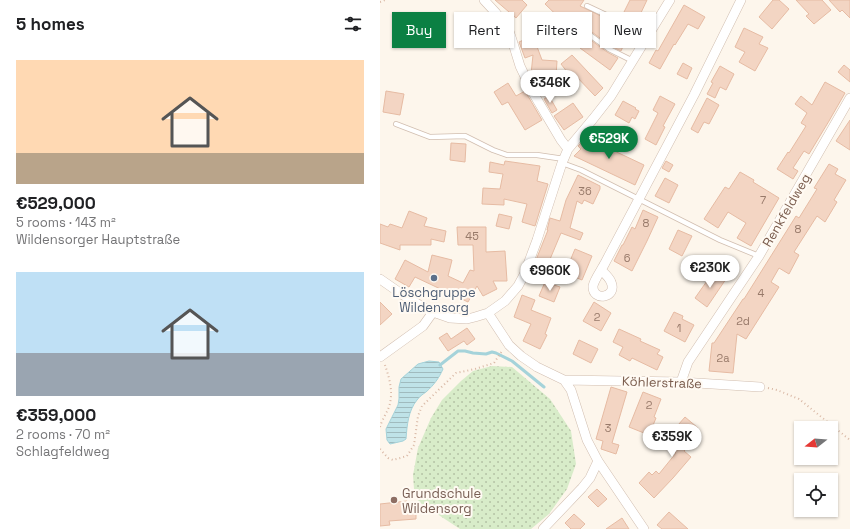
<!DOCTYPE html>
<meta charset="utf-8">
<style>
body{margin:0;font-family:"Space Grotesk",sans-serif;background:#f6f6f6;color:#202124;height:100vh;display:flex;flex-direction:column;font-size:15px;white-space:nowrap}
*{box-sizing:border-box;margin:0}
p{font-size:13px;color:#757577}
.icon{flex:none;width:22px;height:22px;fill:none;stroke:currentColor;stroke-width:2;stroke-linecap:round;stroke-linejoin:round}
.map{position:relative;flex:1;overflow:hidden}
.details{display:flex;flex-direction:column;background:#fff;width:380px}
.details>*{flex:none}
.guide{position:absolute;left:12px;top:12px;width:380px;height:36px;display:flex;gap:8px}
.needle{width:26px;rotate:253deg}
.fabs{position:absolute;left:414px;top:421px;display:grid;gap:8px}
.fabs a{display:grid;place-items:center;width:44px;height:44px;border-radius:0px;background:#fff;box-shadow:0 1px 3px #0004;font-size:20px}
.price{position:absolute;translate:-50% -34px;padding:0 9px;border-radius:14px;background:#fff;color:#222;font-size:13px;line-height:26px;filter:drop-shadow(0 1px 2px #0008)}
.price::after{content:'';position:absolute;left:50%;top:24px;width:12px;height:9px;margin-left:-6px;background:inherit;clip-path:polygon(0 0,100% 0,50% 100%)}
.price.selected{background:#0b8043;color:#fff}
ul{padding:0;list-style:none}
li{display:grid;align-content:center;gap:8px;height:212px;padding:0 16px}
li span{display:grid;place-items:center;height:124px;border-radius:0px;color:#555}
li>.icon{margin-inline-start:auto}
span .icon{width:72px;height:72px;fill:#fffc;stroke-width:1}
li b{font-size:17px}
h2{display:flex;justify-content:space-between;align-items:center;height:48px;padding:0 16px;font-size:17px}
.pill{padding:0 14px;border-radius:0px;background:#fff;box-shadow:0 1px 3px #0004;font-size:14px;line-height:36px}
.pill.selected{background:#0b8043;color:#fff}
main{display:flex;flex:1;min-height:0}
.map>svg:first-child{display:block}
</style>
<main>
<section class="details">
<h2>5 homes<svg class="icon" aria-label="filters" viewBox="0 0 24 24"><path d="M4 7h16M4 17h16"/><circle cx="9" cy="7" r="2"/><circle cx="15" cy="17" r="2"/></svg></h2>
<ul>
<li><span style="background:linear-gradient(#ffd9b3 75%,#b9a48a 0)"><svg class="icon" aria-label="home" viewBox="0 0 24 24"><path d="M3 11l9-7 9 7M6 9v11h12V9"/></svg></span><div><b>€529,000</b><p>5 rooms · 143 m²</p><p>Wildensorger Hauptstraße</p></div></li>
<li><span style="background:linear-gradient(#bfe0f5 65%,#9aa5b1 0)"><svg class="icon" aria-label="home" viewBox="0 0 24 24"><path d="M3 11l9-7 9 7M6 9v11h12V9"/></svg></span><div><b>€359,000</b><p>2 rooms · 70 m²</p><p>Schlagfeldweg</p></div></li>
</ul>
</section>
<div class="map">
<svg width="470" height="529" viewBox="0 0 470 529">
<defs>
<pattern id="green-dots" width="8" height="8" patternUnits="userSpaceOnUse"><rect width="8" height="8" fill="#d8ecc9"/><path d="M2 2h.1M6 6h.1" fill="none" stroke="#b4c2a5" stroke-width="1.8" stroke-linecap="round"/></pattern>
<pattern id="water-rules" width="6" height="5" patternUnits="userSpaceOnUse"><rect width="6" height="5" fill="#bfe3e8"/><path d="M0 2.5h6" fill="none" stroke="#a0bbbe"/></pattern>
</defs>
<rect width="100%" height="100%" fill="#fdf6ec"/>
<path fill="url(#green-dots)" d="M112,366L132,367L170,399L191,431L196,464L187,489L169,514L151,529H80L39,502L34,489L33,475L38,448L51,418L62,400L81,381L93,371Z"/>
<path fill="url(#water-rules)" stroke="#a5d3da" d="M49,361L59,362L63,369C59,378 54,385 46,392C43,394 39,397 37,400C28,411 27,426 26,439L23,441L10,444L7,440L6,429L18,405L19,399V387L21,379L38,364Z"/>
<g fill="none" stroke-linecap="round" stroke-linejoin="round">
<path stroke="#a5d3da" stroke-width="3" d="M60,365L78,351H85L93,353L106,354L112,352L116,353L132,361L164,387"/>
</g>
<path fill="#f3d5c3" stroke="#e6bba3" d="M115,0H142L147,5L136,18Z
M169,0H204L200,6L250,30L241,51L231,46L201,24L198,23L196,25L195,28L197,30L227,52L238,58L230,70L200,48L204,45L187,33L190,28L165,4Z
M250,0H267L259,17L256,16L253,23L241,18Z
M393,0H399L409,9L392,29L379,17Z
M416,0H442L451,10L434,24L426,16L429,14Z
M449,0H470V18L462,10L460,12Z
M304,5L325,17L318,29L308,24L295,45L294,44L280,69L269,63L276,50L278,51Z
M364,28L383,37L379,44L388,48L375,71L359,62L365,52L355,47Z
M153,36L162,60L177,61L176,76L151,74L153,55L145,58L139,42Z
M192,55L223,88L215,96L194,74L191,77L181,64Z
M303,63L312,68L307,79L297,74Z
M464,65L470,70V82L458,72Z
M340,66L354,74L346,90L340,87L335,98L327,94L333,83L331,82Z
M445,82L465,93L449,121L429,154L424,151L413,168L418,171L413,179L397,169L408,152L409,153L426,126L421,123L427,113L415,104L421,96L432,105Z
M128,83L136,96L145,91L162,120L145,130L128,102L122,105L114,92Z
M6,91L24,94L20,115L3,112Z
M169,96L177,110L172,113L164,99Z
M280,96L295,104L283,126L285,127L276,145L265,139L278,113L273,110Z
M327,98L339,105L329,124L324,122L318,133L311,129Z
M243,101L256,108L255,109L259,111L255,119L252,117L249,123L235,115Z
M193,103L203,117L184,130L174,116Z
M470,120V150L456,141Z
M211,133L226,147L264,165L255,185L194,156L201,149L198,146Z
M71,143L86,144L85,162L70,160Z
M125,161L160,166L157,181L168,184L155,226L142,222L147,204L124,199V205L102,204L103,188L120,189L123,174L109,172L110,162L124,165Z
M286,161L293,165L289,172L282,168Z
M449,164L458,169L455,174L466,180L454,200L457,202L445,222L437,216L414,252L419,255L409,274L399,268L391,282L399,287L366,339L357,334L353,373L329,371L332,343H334L363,299H364L416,216L419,218L437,189L434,188Z
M360,172L374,180L373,182L399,198L371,246L357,238L366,223L348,212L338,228L324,219L345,187L349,189Z
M198,175L220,186V189L213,204L204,200L202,204L197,201L190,228L203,233L200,240L181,233L168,264L156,260L168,230H167L170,218L180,221L186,200Z
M285,178L298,185L289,203L275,196Z
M263,210L278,217L267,241L252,271L234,261L242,245H243L252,227L255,229Z
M29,211L47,218L44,226L66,231L64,242L51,239V245H20V250L0,243V224L8,227L10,224L22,228Z
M119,214L132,217L129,229L116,226Z
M77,227H106V252L125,251L127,281H113L117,289L103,296L97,286L88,302L35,277L29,287L15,279L25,260L48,272L52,255L72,260L68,276L83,283L90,270L94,271L93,245H78Z
M298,230L312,236L302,256L289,249Z
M195,249L212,256L202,280L185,273Z
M334,271L346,279L327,307L315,298Z
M165,282L180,287L174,302L159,296Z
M142,295L155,300L151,310L171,318L165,334L167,335L160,349L143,341L151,324L134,317Z
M0,302L12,314L0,325Z
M214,302L231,313L221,331L203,321Z
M294,312L303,316L302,319L314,325L305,342L284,331Z
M87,328L95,339L87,345L84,341L68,351L59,338L67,333L71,339Z
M239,329L261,339L260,341L280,350L277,354L283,357L277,370L252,358L250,361L239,355L243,347L233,342Z
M199,340L218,349L211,363L193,354Z
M231,387L247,392L232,443L239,445L236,454L221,449L223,441L216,439Z
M263,392L281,399L274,417L276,418L269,435L249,427Z
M305,417L318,428L310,436L314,440L304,451L311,457L293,478L274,498L259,483L269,472L272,475L276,471L279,474L296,453L287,445L289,443L285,440Z
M217,489L227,499L218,507L208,497Z
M27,501L28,510H36V519L9,521L10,525L0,526V504Z
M289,512L308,529H282L277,525Z
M194,514L205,524L200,529H191L185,523Z
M242,518L249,529H226Z"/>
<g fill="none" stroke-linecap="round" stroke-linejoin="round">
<g stroke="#d1beb0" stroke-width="6">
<path id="lane" d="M207,6L269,35
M199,27L229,49L253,61
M16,124L50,137L85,136L113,150L127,155H157L184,159
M182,163L201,170L340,240L379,256"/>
</g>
<g stroke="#d1beb0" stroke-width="10">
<path id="street" d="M104,0L116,13L128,28L132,40L140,66L152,91L181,140L188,149
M221,270C225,274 229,277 231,282C238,298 212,302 213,286C214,280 222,269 225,263L314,95L361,0
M0,279L23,295L48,310L53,312L70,318L87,319L95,317L108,313L125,301L138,286L144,275L157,240L182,163L188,149L213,119L231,96L290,0
M108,313L129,345L141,356L157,367L184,380L191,390L207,440L218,461L264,529
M0,357L43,326L53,312
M184,380L301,382L380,387
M301,382L308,362L379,256L470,98
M163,529L202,488L210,478L218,461"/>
</g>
<path stroke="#d9b8a5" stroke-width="2" stroke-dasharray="1 3" stroke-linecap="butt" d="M0,2L5,0
M388,388L397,390L419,399L470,440
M0,427C2,419 9,410 10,403C13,390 9,377 5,365
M0,449L8,458L13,460L27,456L34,445L38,416L42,406L76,373L95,369L114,363L122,351"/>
<use href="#lane" stroke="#fff" stroke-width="4.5"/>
<use href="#street" stroke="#fff" stroke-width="9"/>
</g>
<circle fill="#5c6f8a" stroke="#fffaf3" stroke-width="1.5" cx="54" cy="278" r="4"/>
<circle fill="#8d6e63" stroke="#fffaf3" stroke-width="1.5" cx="14" cy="500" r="4"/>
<g text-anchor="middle" stroke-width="4" stroke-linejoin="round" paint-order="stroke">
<g font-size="11" fill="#987a6a">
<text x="205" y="195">36</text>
<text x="383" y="204">7</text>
<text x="266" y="227">8</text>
<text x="418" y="233">8</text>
<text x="92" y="240">45</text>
<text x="247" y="262">6</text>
<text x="381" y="297">4</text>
<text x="217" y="321">2</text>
<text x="363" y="325">2d</text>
<text x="299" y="332">1</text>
<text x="343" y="362">2a</text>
<text x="269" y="409">2</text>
<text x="228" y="432">3</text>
</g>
<g font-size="13" fill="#7a5c4d" stroke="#fffaf3">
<text transform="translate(406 210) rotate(-60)" y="5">Renkfeldweg</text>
<text transform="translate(282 382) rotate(2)" y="5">Köhlerstraße</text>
</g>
<g font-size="13" fill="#4e5e75" stroke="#fffaf3">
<text x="54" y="297">Löschgruppe<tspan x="54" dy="15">Wildensorg</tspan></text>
</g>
<g font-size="13" fill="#785e54" stroke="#fffaf3" text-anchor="start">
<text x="22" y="498">Grundschule<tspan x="22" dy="15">Wildensorg</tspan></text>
</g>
</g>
</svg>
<div class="fabs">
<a><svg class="needle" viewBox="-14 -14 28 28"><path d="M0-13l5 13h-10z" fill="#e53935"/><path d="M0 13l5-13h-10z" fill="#757577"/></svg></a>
<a><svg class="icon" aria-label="locate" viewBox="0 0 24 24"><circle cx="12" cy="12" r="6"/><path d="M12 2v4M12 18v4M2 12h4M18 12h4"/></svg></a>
</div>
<b class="price" style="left:170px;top:104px">€346K</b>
<b class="price selected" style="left:229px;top:160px">€529K</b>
<b class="price" style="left:330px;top:289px">€230K</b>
<b class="price" style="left:170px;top:292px">€960K</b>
<b class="price" style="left:292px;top:458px">€359K</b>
<div class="guide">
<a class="pill selected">Buy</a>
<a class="pill">Rent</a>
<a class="pill">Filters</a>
<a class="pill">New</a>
</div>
</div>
</main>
